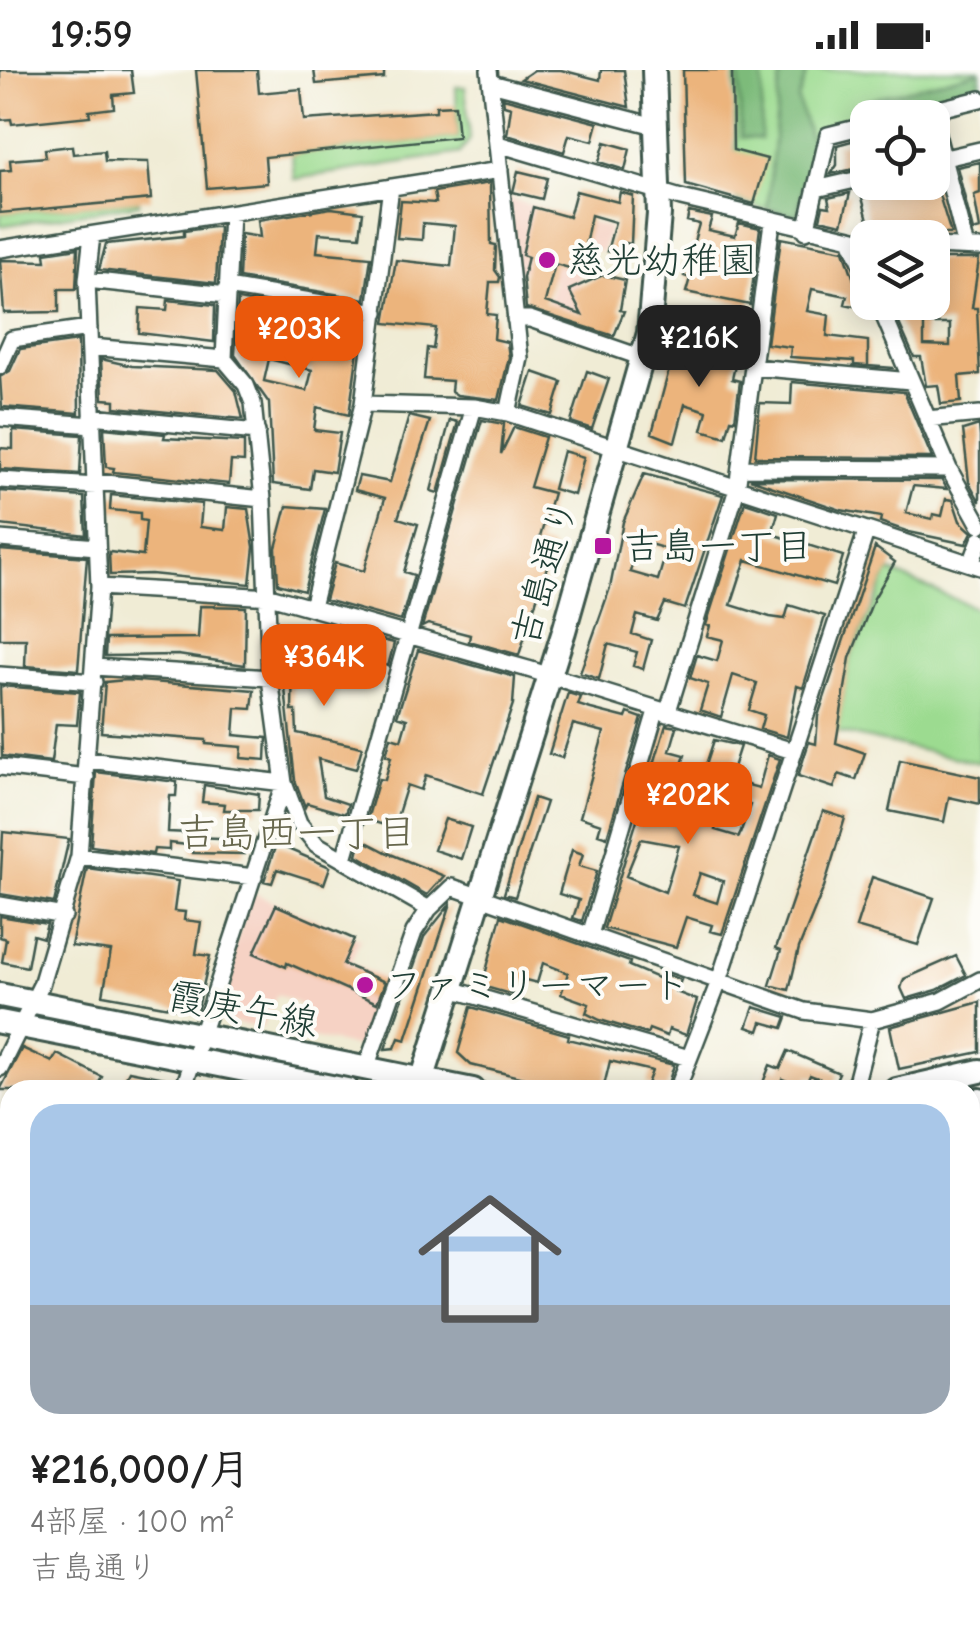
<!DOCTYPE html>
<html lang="ja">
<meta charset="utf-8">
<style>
body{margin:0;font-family:"Comic Neue","Klee One",sans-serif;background:#f2f2f2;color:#222;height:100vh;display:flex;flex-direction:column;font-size:38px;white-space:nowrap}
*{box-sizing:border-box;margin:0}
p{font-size:32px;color:#767676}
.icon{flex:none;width:55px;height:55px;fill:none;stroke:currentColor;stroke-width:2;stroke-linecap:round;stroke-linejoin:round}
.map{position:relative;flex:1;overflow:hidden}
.sheet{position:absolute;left:0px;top:1010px;width:980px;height:552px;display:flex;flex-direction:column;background:#fff;border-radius:30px 30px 0 0;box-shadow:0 5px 25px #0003}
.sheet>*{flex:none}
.tools{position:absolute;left:850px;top:30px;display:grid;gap:20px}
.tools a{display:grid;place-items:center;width:100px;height:100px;border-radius:20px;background:#fff;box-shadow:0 5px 25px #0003;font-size:50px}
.price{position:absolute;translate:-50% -85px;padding:0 22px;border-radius:20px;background:#ea580c;color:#fff;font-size:32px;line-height:65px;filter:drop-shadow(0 2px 5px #0008)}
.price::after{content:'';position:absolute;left:50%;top:60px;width:30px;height:22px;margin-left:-15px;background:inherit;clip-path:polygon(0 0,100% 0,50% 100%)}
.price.selected{background:#222;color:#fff}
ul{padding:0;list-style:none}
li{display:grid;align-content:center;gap:20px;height:530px;padding:0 30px}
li+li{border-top:2px solid #e0e0e0}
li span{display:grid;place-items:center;height:310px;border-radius:30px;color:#555}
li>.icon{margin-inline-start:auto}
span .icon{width:180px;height:180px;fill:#fffc;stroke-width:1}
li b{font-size:42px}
.status{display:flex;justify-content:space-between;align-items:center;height:70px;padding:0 50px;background:#fff;direction:ltr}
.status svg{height:28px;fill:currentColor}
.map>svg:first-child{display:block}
</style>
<div class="status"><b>19:59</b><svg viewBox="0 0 49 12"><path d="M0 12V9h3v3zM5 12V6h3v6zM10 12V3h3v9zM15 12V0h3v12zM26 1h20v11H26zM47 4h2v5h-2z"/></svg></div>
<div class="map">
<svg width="980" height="1561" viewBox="0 0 980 1561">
<rect width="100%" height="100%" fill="#fdfcf7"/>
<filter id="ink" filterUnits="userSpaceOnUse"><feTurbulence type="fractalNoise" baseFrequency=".01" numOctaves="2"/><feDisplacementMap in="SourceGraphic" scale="20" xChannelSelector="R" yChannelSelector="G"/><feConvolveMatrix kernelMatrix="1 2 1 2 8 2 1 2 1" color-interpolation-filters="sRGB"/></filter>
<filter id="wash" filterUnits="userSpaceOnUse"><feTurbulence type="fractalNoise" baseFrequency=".0048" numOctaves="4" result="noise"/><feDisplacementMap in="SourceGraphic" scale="40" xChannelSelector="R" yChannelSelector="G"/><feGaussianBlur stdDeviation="2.25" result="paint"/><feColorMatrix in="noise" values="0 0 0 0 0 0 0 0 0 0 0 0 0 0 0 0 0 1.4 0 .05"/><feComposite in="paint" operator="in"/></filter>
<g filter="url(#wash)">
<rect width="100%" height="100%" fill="#f0ecd5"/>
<path fill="#f6d2c4" d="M506,128L609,158L602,182L587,178L577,214L602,222L594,247L547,234L553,210L511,198Z
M252,822L360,869L350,893L392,913L368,979L293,964L305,937L277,924L262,958L212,948Z
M281,1552L484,1553L481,1561H278Z"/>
<path fill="#9cdb90" stroke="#5e8c62" stroke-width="2.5" d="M735,0H980V21L825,59L801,149L736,131Z
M456,17H465L470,69L460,83L294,109L292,84L458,67Z
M139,130V134L0,156V143Z
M889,501L980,540V693L837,662L850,588Z
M980,1279V1438L970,1435V1315Z"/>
<path fill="#7dbb7a" stroke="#4e7c57" stroke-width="2.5" d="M739,0H763L761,69L741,67Z
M781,0H808L798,30L812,74L797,145L767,139Z
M980,1V19L845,53L866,30Z"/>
<g id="blocks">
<path fill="#ecb47c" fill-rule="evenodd" d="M0,0H131L134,23L113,25L114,38L89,41L90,46L12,54L11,49L0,50Z
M196,0H257L259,23L301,19L304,50L436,41V36L455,35L458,67L265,87L267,113L207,118Z
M314,0H384V8L316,14Z
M534,0H561L600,10L601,0H624L629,37L521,9Z
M683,0H732L733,80L767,89L754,134L686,115Z
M503,28L598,53L593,71L569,65L564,82L507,65L511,37L504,35Z
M866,67L868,96L831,104L837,95V75Z
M605,72L630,79L625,100L599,92Z
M72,76L73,84L104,81L105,91L148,92L151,129L0,143V101L11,100L10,90L46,87L45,79Z
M980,92V123L974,125L980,159L973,161L957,97Z
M518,101L547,108L542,129L513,122Z
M932,102L951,164L890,163L888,158L871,161L860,120L878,112H932Z
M490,113L491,174L496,175L495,200L500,207L499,212H490L487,244L496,245L494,269L507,272L509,287L499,330L457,325L451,321L452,311L424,309L427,278L433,279L436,258L385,253L396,190L451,196L455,156L423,153L422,170L397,168L401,131L436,133L434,122Z
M576,121L618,132L620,122L633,126L631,174L625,173L622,185L607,181L615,152L591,145L580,201L555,194L545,232L582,245L569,220L603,205L625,210L620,240L624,241L614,266L526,238L523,207L528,187L522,185L533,137L569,147Z
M850,123L842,154L820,149L823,136L830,137L828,128Z
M331,138L363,142L360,166L319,163L317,182L371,187L365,229L239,208L241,164L260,167L258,150Z
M689,142L712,147L708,160L735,166L739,153L760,158L750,235L686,222L690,208L684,206L699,154L687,151Z
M213,157H219L216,213L99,200L106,174L184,166V161Z
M781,168L844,180L857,219L868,222V239L845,234L847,226L812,219L807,241L829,245L827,266L868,271V296L894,298L854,295V291L790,287L791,277L767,274Z
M78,178L76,219H59V242L4,243L0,190L46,191L45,183Z
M932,189H979L972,238H977L980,304L959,306L961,332L941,334L938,315L926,316L921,287H914L890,233H932ZM924,254H950V276L924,275Z
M168,230L215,235L214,272L139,263L140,238L167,240Z
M238,230L362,251L349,345L317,337L314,360L340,363L334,402L313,399L310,419L273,414L269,333L235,285ZM269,289L312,300L307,321L264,311Z
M78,271L79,343L2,337L0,307L10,301L20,279Z
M721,272L739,278L732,309L740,311L735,350L731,349L726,367L702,360L707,341L685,334L675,372L652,363L676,274L716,285Z
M101,289L132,296L218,300L236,321L243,349L115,337V330L103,329Z
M587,301L609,309L592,359L571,352Z
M533,302L562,312L552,345L522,336Z
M792,312L904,322L932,388L755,387L760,333L791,334Z
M409,346L430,351L398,448L418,454L404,502L414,505L401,551L325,530L335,493L364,501L385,428L355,420L359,406L390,412Z
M450,350L458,352L438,423L431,421Z
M482,350L504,354L501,384L514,357L545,367L530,417L553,423L538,474L553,478L519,585L469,571L470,565L428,554L422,557Z
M979,355L980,367V432L969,412L963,360Z
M104,358L165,364L164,368L244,372V392L231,391L229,414L113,402L114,398L106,397Z
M13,360L82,365L80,404L0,399V378L13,379Z
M563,381L584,387L574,425L553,419Z
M644,404L723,425L685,539L665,533L657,551L637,545L632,564L651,570L643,599L633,596L637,582L608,574L599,609L580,603L610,518L623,452ZM639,471L667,479L658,510L630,502Z
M750,409L942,410L947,419L913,416L906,443L932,449L933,444L942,446L946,429L953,430L960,451L972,462L966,474L909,462L880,452L881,447L841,440Z
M0,421L84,427L86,465L0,455Z
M111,425L202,434L200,457L225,460L227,437L248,439L254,477L250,514L151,504L110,505L109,482L143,486L146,451L140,450V443L110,440Z
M745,432L778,443L772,464L843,486L834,516L746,490L742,501L731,535L770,547L785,549L789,535L825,546L803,618L797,616L787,667L760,659L764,645L749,640L757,613L733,605L721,647L700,640L708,614L690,608L697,585L717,591L723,570L707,566L710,556L706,555Z
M287,436L325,439L304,521L278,514L276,478Z
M875,477L895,492L874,528L850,588L836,673L865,683L856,710L839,704L834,718L798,706L809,672L816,674L818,646Z
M0,480L87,487L78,600L25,596L26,569H0Z
M200,536L246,537L245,595L178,585L105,586L106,569L198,568Z
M306,555L320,560L321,555L394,573L388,596L325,578L320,595L293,587L292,641H296L297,663L362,677L356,699L318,689L324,726L348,734L345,744L307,733L305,737L295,710L280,573H301Z
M418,580L515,607L513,634L483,724L426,705L421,720L407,715L396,750L386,747L384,755L367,750L379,709L385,710L391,687L386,685L391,667L401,670L407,649L397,646Z
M126,610L254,620L252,639L236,638L234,665L267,668L266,690L241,688L242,677L206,674V670L101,662L105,612Z
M0,616L80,622L77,655L56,654L51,692L2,686Z
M568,623L581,627L578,635L591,639L626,648L628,643L642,648L607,767L598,764L601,754L580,747L604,662L573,654L562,688L549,684Z
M666,655L677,657L670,681L685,685L674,719L696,725L714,670L740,676L729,710L759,718L768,685L780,689L722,864L710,861L712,855L686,847L676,877L604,858ZM726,727L750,735L739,767L715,760ZM641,769L679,776L665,822L626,806ZM700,803L723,811L717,833L693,825Z
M900,690L980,707V734L949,727L944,752L889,741Z
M96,702L177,712L176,726H170L168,762L189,763L188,775L169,773V780L154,779L153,784L91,776Z
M204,715L259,724L258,740H224L225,734L202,732Z
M534,728L546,732L515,827L504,824Z
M823,741L845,748L824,817L799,878L789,920L770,915L781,880L776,878Z
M445,749L471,757L461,789L434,780Z
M3,762L69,769L54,833L0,824Z
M193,767L246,769L244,784L192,783Z
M361,769L388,783L444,806L427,825L357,785Z
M276,774L330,797L324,814L277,799L272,813L264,811Z
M572,780L583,784L579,796L597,801L582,851L573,848L579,830L559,824Z
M87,798L178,811L174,841L185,842L184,850L201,852L196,884L210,886L197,942L103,925L111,881L71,876Z
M872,807L934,828L918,875L856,857Z
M451,833L406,970L399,968L395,978L385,979L424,867Z
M276,835L354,869L343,894L385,912L377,933L287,893L286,897L254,883Z
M0,846L47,854L43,868L33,865L27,897L2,892L6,869L0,867Z
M501,846L630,892L629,896L662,910L665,904L681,910L676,922L697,930L686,965L669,959L667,966L649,959L647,964L600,950L586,943L589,934L561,924L568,903L543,893L537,913L522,909L517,926L482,916Z
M956,886L966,905L937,920L906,929L901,918L904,909Z
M980,932V982L899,999L890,957Z
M471,937L569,965L568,969L674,995L666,1020L647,1014L652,1001L610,991L603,1020H572L471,995L458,983Z
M754,937L787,947L783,958L762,952L759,961L747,957Z
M22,978L52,992L57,984L102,1007L95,1020H0Z
M788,981L839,1003L834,1014L810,1005L804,1018L782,1009L778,1020H760L770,995L780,999Z
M129,1001L175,1010L172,1020H119Z"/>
</g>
</g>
<g filter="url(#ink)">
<use href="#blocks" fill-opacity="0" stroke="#3e574c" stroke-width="2.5"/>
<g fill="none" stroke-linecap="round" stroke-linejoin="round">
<g stroke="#3e574c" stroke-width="20">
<path id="street" d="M489,0L520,288L508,343
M491,13L655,56
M931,41L966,177
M902,48L980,29
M498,74L681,128L868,172
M932,91L980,80
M816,119L868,107
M231,143L224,289L246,315L253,333L263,429L270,608L284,713L299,753L316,774L429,839
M806,161L828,65L868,55
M852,171L868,209
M932,176L980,178
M0,179L500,100
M87,210L227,225
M227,217L376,242
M878,232L949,399L980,455
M515,249H530L643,288
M91,277L224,289
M0,296L12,269L89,258
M753,297L911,311
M363,334L474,337L508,343L980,497
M92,346L257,362
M0,348L93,355
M927,349L980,344
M740,398L949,399
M0,410L96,416
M96,412L263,429
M0,469L97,477
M971,494L980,470
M99,517L273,527L528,599L793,681
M312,537L363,334L391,117
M94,597L270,608
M0,605L94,612
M667,644L737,419L772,152
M88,690L284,713L183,1020
M0,697L86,707
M79,786L254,807
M344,789L474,337
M0,835L64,846
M590,865L656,641
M451,919L689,988
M0,998L41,915L79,786L99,517L87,210L92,165
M366,998L414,862L429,839L452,817L804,941L872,950L941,931L980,910
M677,1020L718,914L866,462
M854,1020L872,950
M0,1068L10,1073
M0,1119L10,1124
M970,1125L980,1090
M0,1446L10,1435
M653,1552L679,1561
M484,1561L487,1552
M842,1561L844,1552"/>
</g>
<g stroke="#3e574c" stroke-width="28">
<path id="secondary" d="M0,925L473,1020
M0,952L347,1020
M419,1020L564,561L649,263L659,144L654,0
M897,1020L980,1001
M970,1032L980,1030
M0,1216L10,1224
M251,1561L253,1552"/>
</g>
<use href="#street" stroke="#fff" stroke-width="15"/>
<use href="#secondary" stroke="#fff" stroke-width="22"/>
</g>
</g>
<g fill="#b5179e" stroke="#fdfcf7" stroke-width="4">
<circle cx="547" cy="190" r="10"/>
<rect x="593" y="466" width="20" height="20" rx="5"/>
<circle cx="365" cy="915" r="10"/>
</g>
<g text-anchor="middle" stroke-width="8" stroke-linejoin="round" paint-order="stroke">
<g font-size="38" fill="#1f3d34" stroke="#fdfcf7" text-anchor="start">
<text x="567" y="203">慈光幼稚園</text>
<text x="623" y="489">吉島一丁目</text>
<text x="385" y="928">ファミリーマート</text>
</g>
<g font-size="38" fill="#1f3d34" stroke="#fdfcf7">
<text transform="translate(544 502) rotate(-74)" y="13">吉島通り</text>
<text transform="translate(243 939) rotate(11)" y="13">霞庚午線</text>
</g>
<g font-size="40" fill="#67674d" stroke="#fdfcf7">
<text x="297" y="776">吉島西一丁目</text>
</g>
</g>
</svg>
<div class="tools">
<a><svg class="icon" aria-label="locate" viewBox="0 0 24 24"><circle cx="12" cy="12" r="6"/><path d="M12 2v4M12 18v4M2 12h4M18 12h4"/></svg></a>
<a><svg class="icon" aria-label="layers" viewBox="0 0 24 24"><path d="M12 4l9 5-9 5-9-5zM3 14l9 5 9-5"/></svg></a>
</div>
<b class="price" style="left:299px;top:311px">¥203K</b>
<b class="price selected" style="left:699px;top:320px">¥216K</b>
<b class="price" style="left:324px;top:639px">¥364K</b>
<b class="price" style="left:688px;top:777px">¥202K</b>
<section class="sheet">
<ul>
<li><span style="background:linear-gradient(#a9c7e8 65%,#9aa5b1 0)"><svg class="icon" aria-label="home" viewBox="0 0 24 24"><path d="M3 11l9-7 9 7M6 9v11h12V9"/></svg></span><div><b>¥216,000/月</b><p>4部屋 · 100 m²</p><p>吉島通り</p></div></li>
</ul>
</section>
</div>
